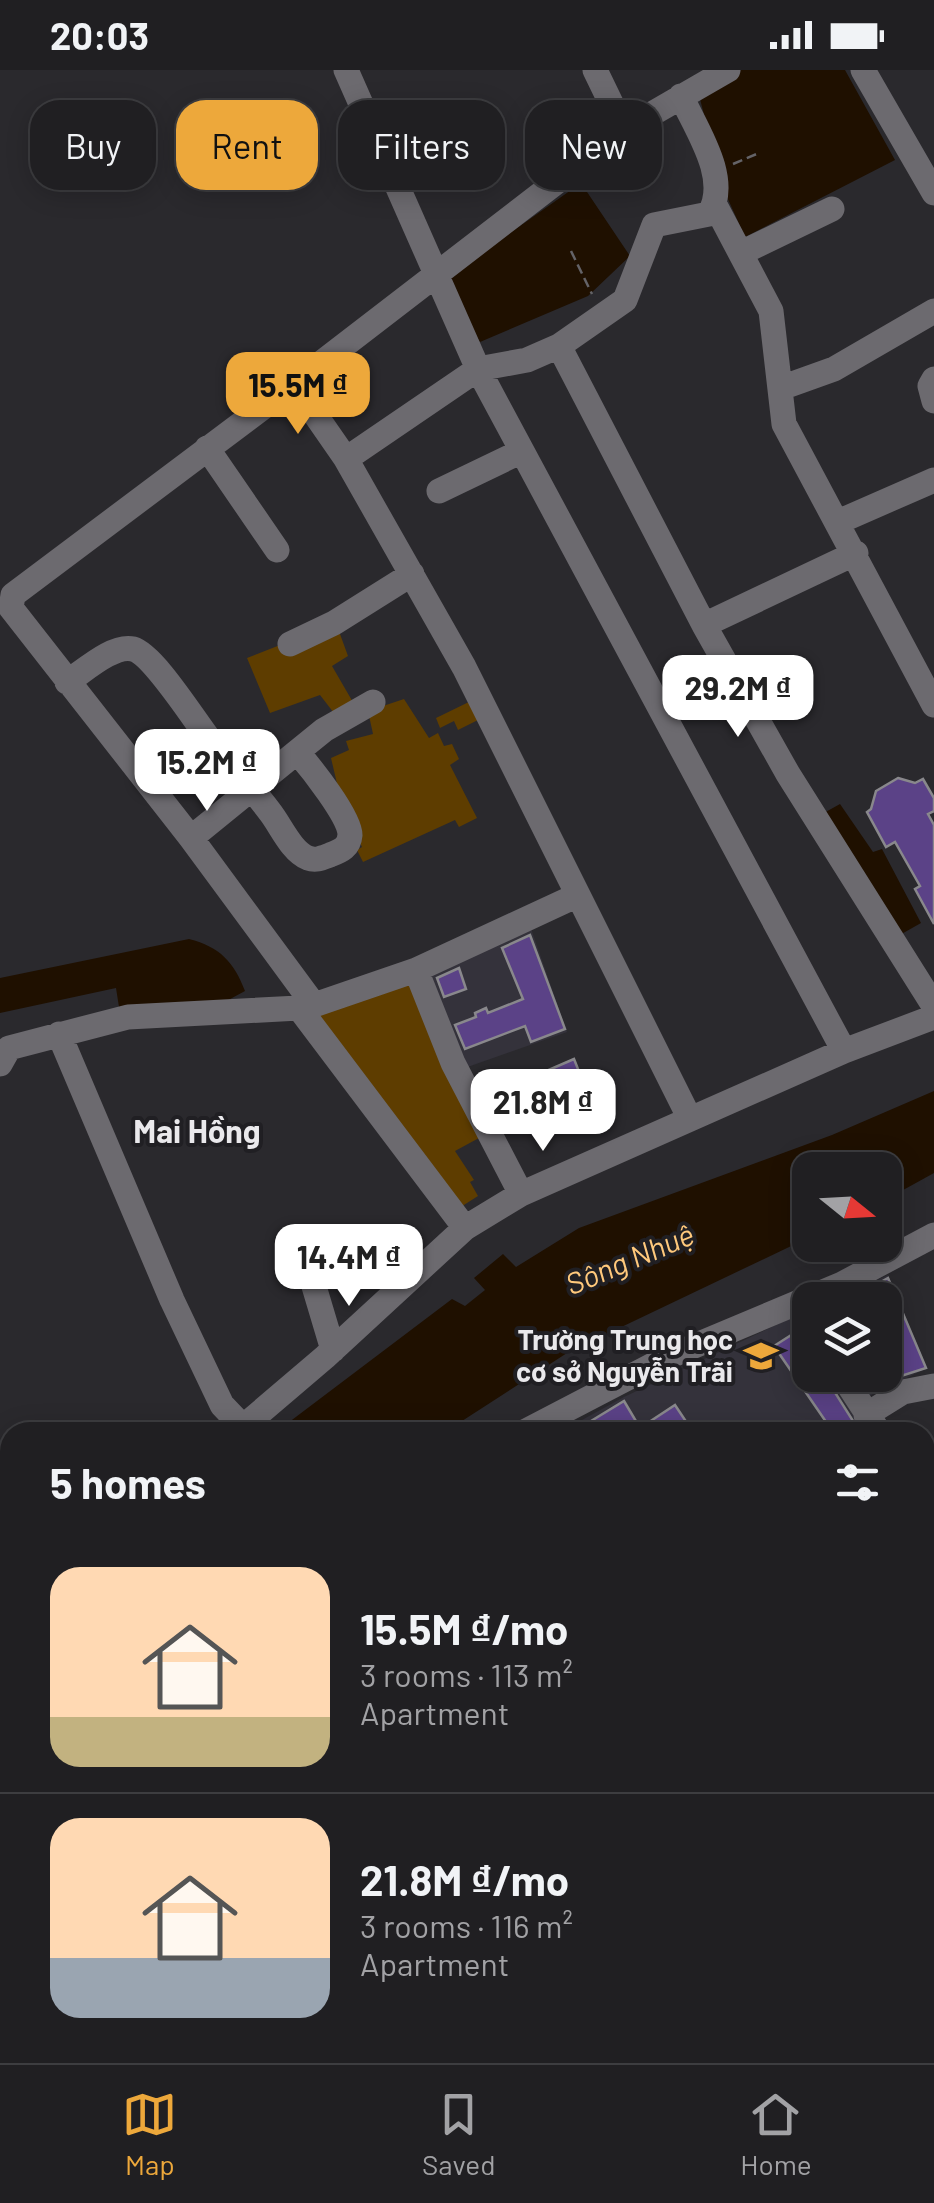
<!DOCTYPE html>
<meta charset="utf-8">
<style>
body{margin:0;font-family:Barlow,sans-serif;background:#28272a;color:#f1f3f6;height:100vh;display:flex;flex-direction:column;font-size:38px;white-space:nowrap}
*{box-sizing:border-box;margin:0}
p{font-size:32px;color:#a2a2a5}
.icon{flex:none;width:55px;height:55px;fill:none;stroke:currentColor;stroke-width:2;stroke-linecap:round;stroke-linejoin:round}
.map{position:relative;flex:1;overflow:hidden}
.drawer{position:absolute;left:0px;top:1352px;width:935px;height:642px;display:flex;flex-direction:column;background:#201f22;border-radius:30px 30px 0 0;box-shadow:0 5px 25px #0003,0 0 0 2px #3d3d40}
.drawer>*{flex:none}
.banner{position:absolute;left:30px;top:30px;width:875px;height:90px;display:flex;gap:20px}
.needle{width:65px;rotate:108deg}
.tools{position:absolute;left:792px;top:1082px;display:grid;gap:20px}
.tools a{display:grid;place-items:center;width:110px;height:110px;border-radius:20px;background:#201f22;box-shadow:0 5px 25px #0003,0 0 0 2px #3d3d40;font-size:50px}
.price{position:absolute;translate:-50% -85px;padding:0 22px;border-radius:20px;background:#fff;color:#222;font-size:32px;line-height:65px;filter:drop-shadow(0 2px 5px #0008)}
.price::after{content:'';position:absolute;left:50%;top:60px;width:30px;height:22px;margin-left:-15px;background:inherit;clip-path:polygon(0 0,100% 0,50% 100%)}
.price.current{background:#eda83b;color:#111}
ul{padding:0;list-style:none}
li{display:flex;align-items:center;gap:30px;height:250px;padding:0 50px}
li+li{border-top:2px solid #3d3d40}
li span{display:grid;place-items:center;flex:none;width:280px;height:200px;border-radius:30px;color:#555}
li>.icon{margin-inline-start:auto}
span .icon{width:120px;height:120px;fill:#fffc;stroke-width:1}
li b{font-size:42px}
h2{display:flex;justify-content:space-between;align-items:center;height:120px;padding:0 50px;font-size:42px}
.tag{padding:0 35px;border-radius:30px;background:#201f22;box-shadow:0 5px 25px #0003,0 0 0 2px #3d3d40;font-size:35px;line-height:90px}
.tag.current{background:#eda83b;color:#111}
.status{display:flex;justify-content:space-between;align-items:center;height:70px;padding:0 50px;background:#201f22;direction:ltr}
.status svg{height:28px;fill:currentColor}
.tabs{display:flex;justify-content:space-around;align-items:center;height:140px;border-top:2px solid #3d3d40;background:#201f22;font-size:28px;color:#a2a2a5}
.tabs a{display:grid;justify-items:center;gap:5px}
.tabs .current{color:#eda83b}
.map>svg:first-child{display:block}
</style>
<div class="status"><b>20:03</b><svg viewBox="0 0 49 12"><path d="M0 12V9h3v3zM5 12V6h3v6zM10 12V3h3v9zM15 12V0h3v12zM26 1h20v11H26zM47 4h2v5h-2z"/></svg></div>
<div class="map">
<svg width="934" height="1993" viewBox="0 0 934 1993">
<rect width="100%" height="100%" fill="#2a292d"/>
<path fill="#34323b" d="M529,853L567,962L462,999L421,902Z
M888,1205L927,1298L865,1328L850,1305H885V1230H835Z
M797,1245L810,1266V1305H835L871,1362H560L624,1327Z"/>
<path fill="#5e3d00" d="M336,553L348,586L332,596L354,634L337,647L320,625L270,643L247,588Z
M404,629L429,668L438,663L444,676L452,674L459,689L450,695L477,748L459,757L455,750L363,792L357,780L362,777L343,739L331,688L349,680L346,671L373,664L368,641Z
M475,629L484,647L458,660L454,651L440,658L436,648Z
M412,907L479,1068L455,1081L474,1110L470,1112L478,1126L456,1140L315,940Z
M925,1463L934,1472V1559L925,1564Z
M10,1811V1985H25L21,1993H0V1818Z
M925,1907L934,1918V1993H829L838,1985H925Z"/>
<path fill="#1f1000" d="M741,0H845L895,90L745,167L722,116L698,21Z
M581,113L630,186L588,226L480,272L442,211Z
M840,734L873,782L882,779L921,853L898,866L822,744Z
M189,869C220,877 234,892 245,921L219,935L119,937L116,918L0,943V908Z
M934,1021V1103L885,1130V1100H810V1167L567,1283L445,1362H276L452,1229L465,1236L485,1220L474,1208L503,1184L516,1197L579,1158L832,1065Z
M10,1564V1703L0,1711V1571Z"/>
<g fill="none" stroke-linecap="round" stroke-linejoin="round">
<path stroke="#1f1000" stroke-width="5" d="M783,1985L791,1993"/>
</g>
<path fill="#5b4287" stroke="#89888c" stroke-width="2.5" d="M898,708L915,713L923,709L934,728V741L928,744L934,755V854L915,819L920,816L895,772L886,777L867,742L871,739L876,721Z
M530,865L565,959L531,972L525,956L465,979L455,955L476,947L475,943L486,938L488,943L523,929L502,878Z
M459,898L466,919L444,927L437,908Z
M574,989L597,1047L568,1059L544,1002Z
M888,1208L926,1298L898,1307L896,1302L885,1308V1230H878L872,1217Z
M796,1262L810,1284V1305H824L860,1362H833L774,1276Z
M624,1331L640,1358L675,1335L693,1362H573Z"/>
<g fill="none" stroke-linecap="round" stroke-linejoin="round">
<path stroke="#646367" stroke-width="2.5" stroke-dasharray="10 5" stroke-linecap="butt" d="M733,94L759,83
M571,181L592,224
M215,1985L226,1993
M188,1993L191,1985
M623,1993L629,1985"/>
<path stroke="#6c6a6f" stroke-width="25" d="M346,0L478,299L844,981
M595,0L624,60
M863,0L934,123
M681,26C696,59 731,109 709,144L654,155L625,230L559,276L527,290L478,299L346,389L464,597L690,1049
M715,135L771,241L784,354L934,635
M741,183L832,139
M559,276L704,555
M934,309L930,316L934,331
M294,314L346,389
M781,318L834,299L934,241
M207,378L277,480
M439,421L522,381
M838,452L934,410
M856,483L704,555L788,704L934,936
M290,574L334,553L412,504
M67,612C83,602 113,574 133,579C155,585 199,658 216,678C234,699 253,719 270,742C281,756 291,781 308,788C316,791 322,788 330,785C340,781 349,778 350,765C350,747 311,698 298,683
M191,768L324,660L373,632
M416,900L453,993L521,1124
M314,935L416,900L578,825
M59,964L172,1230L222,1335L243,1357
M0,994L9,978L128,947L299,938
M465,1158L299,938L314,935L191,768L11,538L13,525L294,314L624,60L728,0
M313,1213L333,1280
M842,1305L879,1362
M866,1345L903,1322L934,1316
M237,1362L325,1287L465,1158L521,1124L844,981L934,947
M524,1362L668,1287L842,1214L934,1165
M925,1427L934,1440
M0,1542L10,1534
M0,1778L10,1769
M748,1985L756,1993"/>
</g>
<defs>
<g id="school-bare" transform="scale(2.7)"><path d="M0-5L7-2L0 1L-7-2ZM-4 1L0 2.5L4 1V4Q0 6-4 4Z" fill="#eda83b" stroke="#201f23" stroke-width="2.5" paint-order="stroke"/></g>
</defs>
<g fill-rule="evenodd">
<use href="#school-bare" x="761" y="1286"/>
</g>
<g text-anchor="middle" stroke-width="8" stroke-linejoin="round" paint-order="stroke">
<g font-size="28" font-weight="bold" fill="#eae9ec" stroke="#201f23" text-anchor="end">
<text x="733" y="1280">Trường Trung học<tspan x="733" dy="32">cơ sở Nguyễn Trãi</tspan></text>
</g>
<g font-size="30" font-style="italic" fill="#ffc97c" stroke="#201f23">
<text transform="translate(630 1190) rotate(-23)" y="10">Sông Nhuệ</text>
</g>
<g font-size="32" font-weight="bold" fill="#eae9ec" stroke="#201f23">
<text x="197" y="1073">Mai Hồng</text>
</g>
</g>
</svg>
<div class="tools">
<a><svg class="needle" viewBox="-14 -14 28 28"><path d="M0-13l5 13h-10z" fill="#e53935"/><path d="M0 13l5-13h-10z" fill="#a2a2a5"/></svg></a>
<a><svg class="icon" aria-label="layers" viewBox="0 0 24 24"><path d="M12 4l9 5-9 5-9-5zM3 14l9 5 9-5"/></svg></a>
</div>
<b class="price current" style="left:298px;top:367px">15.5M ₫</b>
<b class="price" style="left:738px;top:670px">29.2M ₫</b>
<b class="price" style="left:207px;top:744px">15.2M ₫</b>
<b class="price" style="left:543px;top:1084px">21.8M ₫</b>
<b class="price" style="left:349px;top:1239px">14.4M ₫</b>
<div class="banner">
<a class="tag">Buy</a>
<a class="tag current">Rent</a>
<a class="tag">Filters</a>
<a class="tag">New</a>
</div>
<section class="drawer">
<h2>5 homes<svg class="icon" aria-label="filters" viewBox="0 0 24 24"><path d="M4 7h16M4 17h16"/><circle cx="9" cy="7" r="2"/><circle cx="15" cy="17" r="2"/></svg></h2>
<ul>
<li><span style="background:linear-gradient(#ffd9b3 75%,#c2b280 0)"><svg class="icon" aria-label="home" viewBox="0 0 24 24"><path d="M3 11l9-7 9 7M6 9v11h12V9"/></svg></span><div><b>15.5M ₫/mo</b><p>3 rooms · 113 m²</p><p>Apartment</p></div></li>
<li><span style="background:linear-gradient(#ffd9b3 70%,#9aa5b1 0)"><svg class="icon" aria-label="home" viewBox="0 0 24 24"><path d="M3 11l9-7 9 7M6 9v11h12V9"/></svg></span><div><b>21.8M ₫/mo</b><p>3 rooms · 116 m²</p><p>Apartment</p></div></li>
</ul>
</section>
</div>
<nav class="tabs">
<a class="current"><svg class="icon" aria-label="map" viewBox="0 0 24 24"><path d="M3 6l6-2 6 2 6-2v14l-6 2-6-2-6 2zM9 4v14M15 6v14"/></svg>Map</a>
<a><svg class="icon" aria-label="saved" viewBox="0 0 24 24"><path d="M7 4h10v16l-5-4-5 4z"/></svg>Saved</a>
<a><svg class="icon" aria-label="home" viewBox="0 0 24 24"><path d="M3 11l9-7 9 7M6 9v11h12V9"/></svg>Home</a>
</nav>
